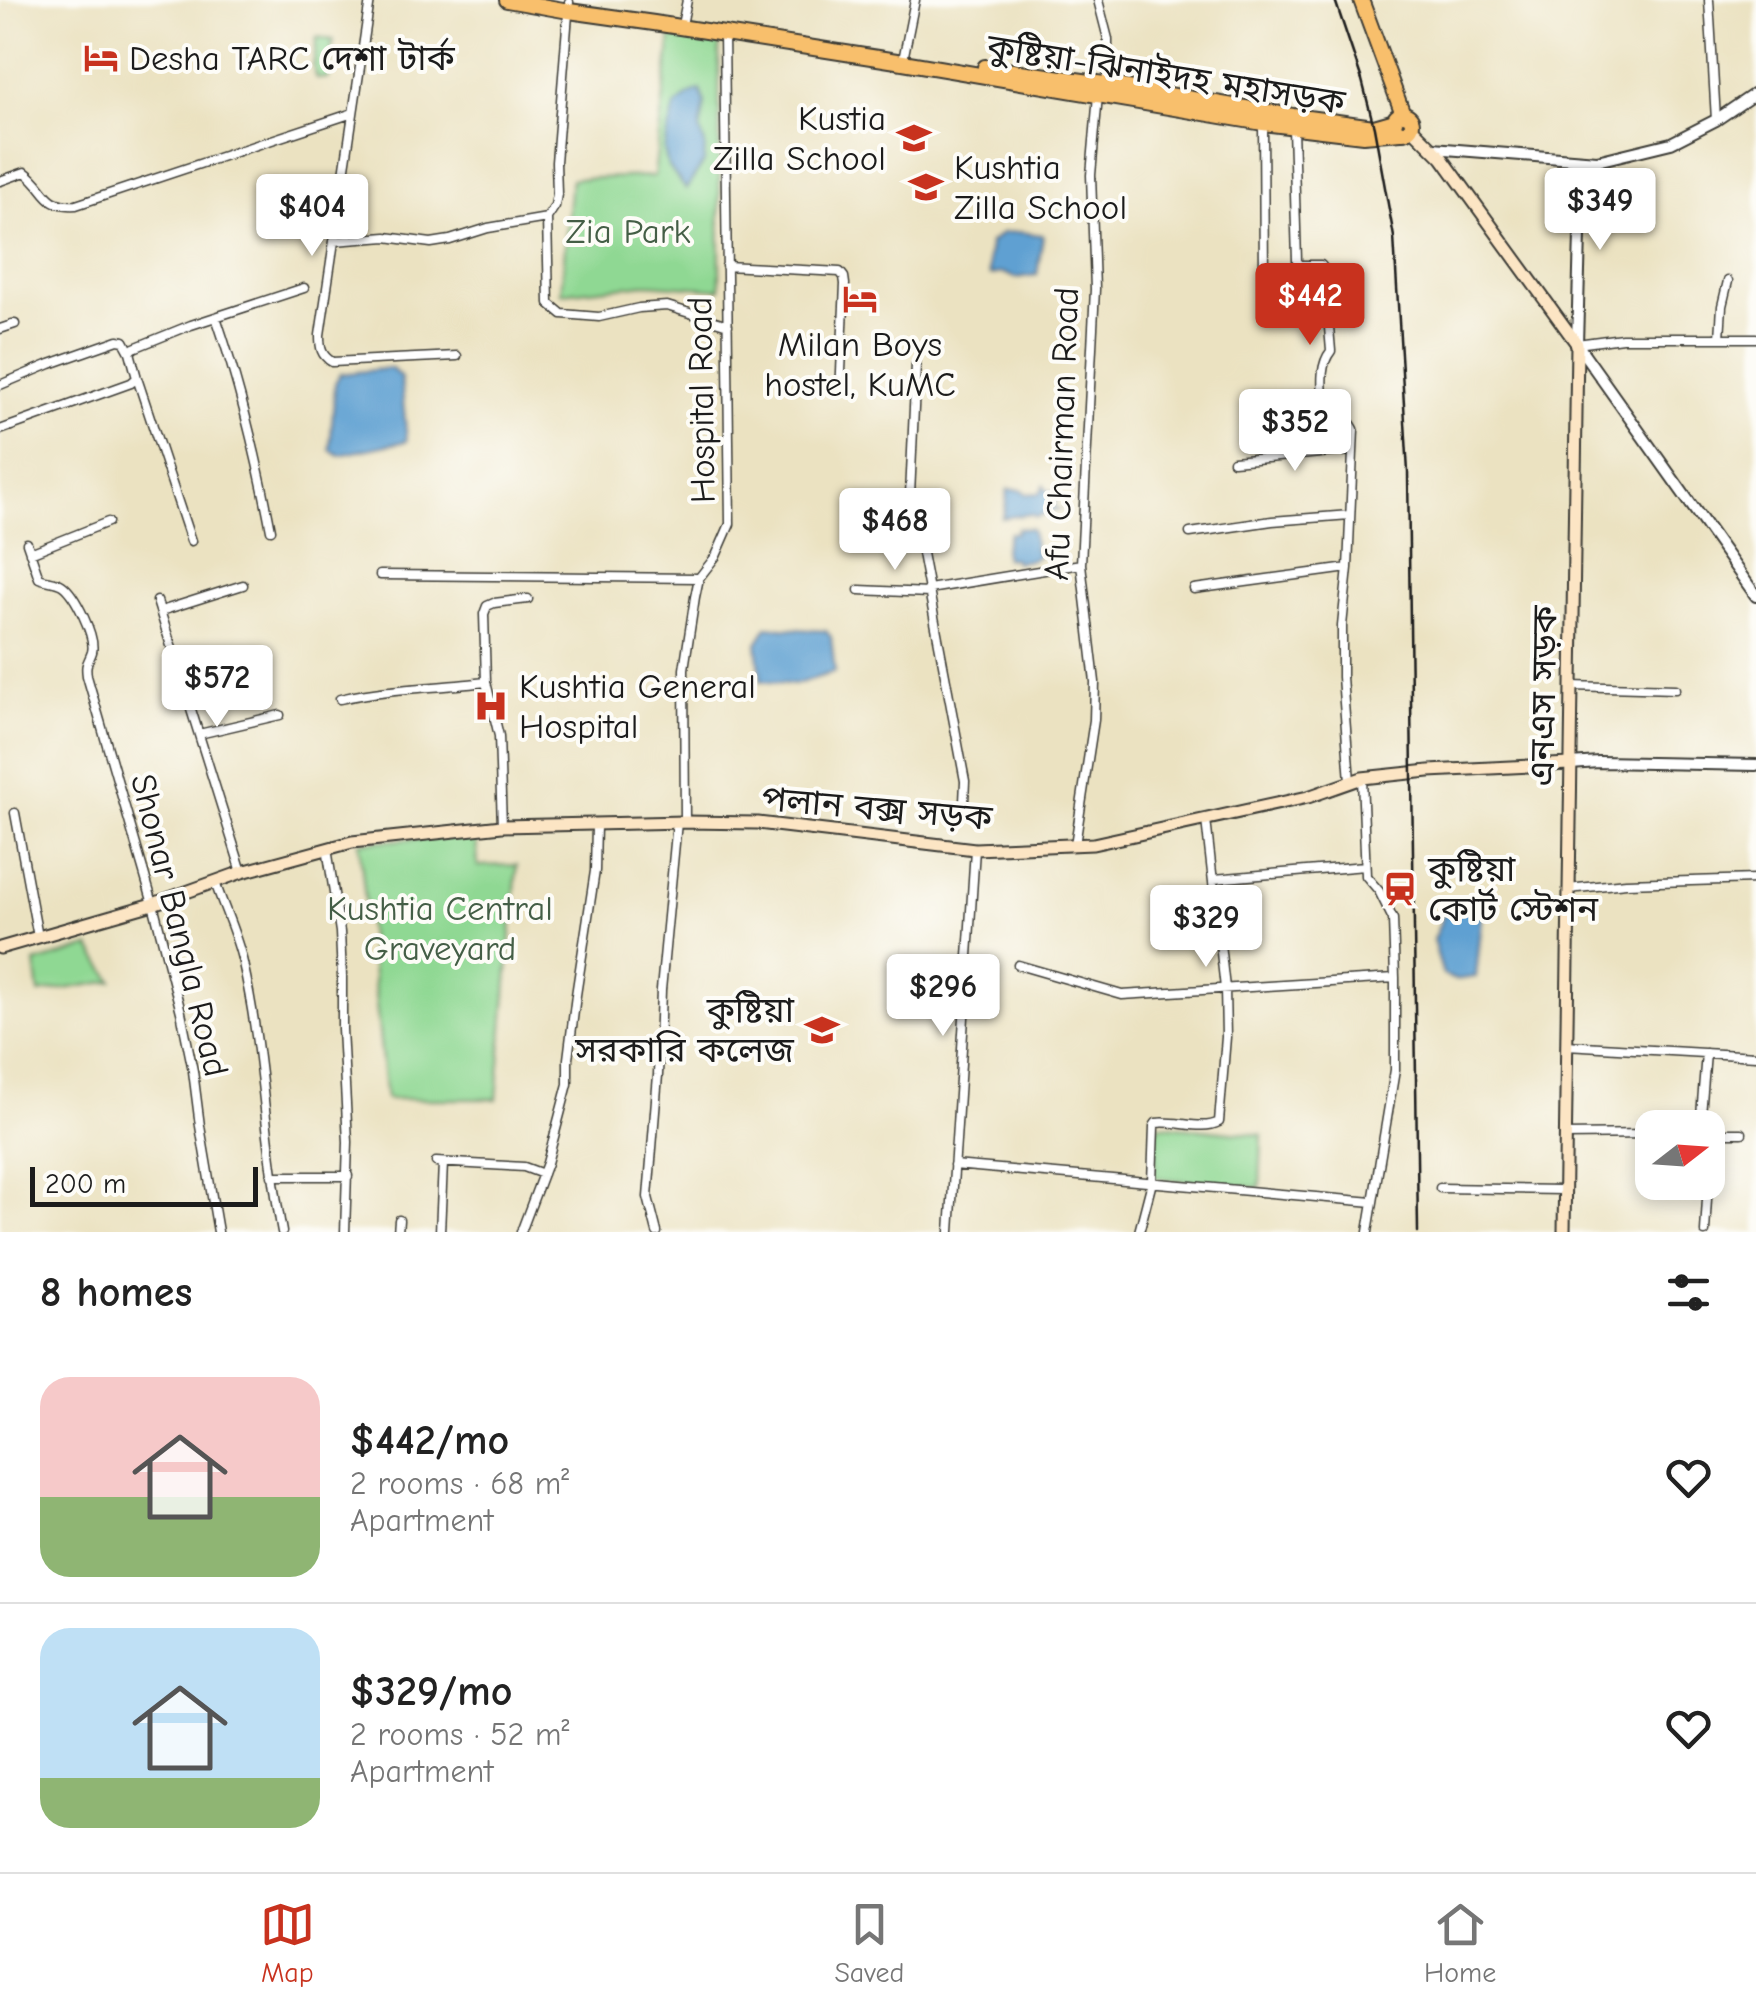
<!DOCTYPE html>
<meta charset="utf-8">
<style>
body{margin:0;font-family:"Comic Neue","Noto Sans Bengali",sans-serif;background:#f2f2f2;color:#222;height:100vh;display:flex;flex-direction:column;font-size:38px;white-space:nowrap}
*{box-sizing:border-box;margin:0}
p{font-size:32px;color:#767676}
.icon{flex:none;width:55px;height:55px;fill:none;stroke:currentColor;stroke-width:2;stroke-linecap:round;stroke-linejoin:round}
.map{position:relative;height:1232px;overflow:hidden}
.details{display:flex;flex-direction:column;background:#fff;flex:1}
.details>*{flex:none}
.needle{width:65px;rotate:73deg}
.buttons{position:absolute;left:1635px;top:1110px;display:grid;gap:20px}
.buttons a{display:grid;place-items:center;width:90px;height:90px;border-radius:20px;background:#fff;box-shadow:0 5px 15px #0003;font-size:50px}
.scale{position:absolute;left:30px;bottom:25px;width:228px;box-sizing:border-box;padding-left:10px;border:5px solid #1c1c1c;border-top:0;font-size:28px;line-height:35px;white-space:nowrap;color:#1c1c1c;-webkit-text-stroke:8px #fdfcf7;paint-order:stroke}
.price{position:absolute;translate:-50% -85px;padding:0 22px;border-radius:10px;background:#fff;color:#222;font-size:32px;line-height:65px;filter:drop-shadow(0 2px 5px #0008)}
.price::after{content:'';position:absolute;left:50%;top:60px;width:30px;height:22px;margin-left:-15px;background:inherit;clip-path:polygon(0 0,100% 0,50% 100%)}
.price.selected{background:#c8321e;color:#fff}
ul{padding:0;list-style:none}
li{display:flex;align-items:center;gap:30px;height:250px;padding:0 40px}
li+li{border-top:2px solid #e0e0e0}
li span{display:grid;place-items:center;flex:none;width:280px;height:200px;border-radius:30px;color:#555}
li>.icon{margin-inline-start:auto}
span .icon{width:120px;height:120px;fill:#fffc;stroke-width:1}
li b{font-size:42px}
h2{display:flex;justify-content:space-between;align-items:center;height:120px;padding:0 40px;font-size:42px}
.menu{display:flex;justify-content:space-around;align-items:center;height:140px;border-top:2px solid #e0e0e0;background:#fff;font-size:28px;color:#767676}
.menu a{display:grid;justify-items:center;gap:5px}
.menu .selected{color:#c8321e}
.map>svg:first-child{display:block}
</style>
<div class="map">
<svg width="1756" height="1232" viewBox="0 0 1756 1232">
<rect width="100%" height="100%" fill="#fdfcf7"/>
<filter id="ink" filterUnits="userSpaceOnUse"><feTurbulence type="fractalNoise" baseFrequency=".01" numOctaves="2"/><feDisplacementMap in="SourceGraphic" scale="20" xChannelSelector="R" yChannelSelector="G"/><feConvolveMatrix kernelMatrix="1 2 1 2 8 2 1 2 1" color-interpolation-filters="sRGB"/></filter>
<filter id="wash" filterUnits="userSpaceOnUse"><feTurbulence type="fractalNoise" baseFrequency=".0048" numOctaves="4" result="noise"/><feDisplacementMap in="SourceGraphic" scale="40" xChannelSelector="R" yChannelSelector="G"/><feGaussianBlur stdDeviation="2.25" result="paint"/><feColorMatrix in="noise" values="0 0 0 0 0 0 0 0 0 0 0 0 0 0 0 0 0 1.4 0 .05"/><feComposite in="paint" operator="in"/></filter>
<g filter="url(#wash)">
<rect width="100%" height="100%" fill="#ebe2c1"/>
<path fill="#8fd893" stroke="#567a58" stroke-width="2.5" d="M672,28L719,37L720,289L646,284L561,293L571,179L654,176Z
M317,37L333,40L328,78L317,79L313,67Z
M476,836L478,866L517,865L497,1099H386L359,842Z
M90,947L113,981L39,993L35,963Z
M1158,1125L1262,1135L1260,1188L1154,1178Z"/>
<path fill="#5fa0d2" stroke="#3e5e77" stroke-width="2.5" d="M700,90L705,103L700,130L705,145L704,162L686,189L668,166L664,150L675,107L688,95Z
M1019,232L1043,235L1037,275L1016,278L1003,273L990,275L988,259L990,243L1002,233Z
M391,368L401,378L407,441L340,455L330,450L335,383L340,374Z
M1044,485L1047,491L1053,492V498L1056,500L1054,508L1059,509L1036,517L1031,514L1002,518C1007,508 1005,500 1008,489L1022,490L1026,494L1040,493Z
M1017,528L1031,529C1035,538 1032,548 1038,556L1032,560L1015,562V559L1005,558L1004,548L1009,533H1016Z
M767,627L826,631L831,637L835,672L794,685L761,681L757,643Z
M1449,902L1483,909L1476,977L1455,980L1443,975L1433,940Z"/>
</g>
<g filter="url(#ink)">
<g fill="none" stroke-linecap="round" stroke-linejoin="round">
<g stroke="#3b3a35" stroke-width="11">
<path id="minor" d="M370,0L320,335C320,348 321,355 332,362L457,356
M1709,0L1716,120
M569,2L556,162L557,194L555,206L547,218L549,303L562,314L599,317L639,308L667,306L728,325
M683,20L687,0
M904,55L915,0
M1263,123L1264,281
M1293,128L1297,261L1300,265H1321L1324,269L1331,351C1317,368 1324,395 1324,416L1327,422L1351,424L1354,429L1348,568L1342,626V677L1350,781
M0,181L25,172C48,189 43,207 76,205L353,113
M334,241L386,237L431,243L450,240L488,228L547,218
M726,266L840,272L844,277L845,284L840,393
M216,317C240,387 257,457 271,530
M0,329L15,324H12
M1720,338L1722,306L1728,281
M1577,344L1622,338H1756
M916,364L909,517L918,532L965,781L964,802
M137,378L191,541
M0,385L50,364L118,340L124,341L130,352
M0,430L131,383L137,378L130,352L134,348L191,325L304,288
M1233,461L1353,450
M1190,533L1272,521L1350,515
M27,543L39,578C46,581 56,581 62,585C75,594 96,637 92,652C88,664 85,662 87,676L153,904L181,1012L193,1071L200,1126L218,1232
M30,553L108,522
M380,575L699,578
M929,589L1081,564
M1194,589L1348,568
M859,590L929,593
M157,601L242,872
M161,611L243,585
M486,682L499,736L502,826
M1571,686L1675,689
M340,699C387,688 438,688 486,682L484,614L487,606L494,603L528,599
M199,734L280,715
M1362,778L1366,876L1379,891L1393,919L1395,978V1070L1368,1232
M15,813L38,937
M685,822L684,669L695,597L699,578L716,556L730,524L724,32
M1075,845L1094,720L1095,682L1081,564L1095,289L1091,175L1098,95L1108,75V39L1098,0
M327,848L340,932L342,977V1029L348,1142L345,1232
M1214,879L1365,866
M215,882C224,909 237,935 243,963C263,1051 265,1143 282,1232
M1568,889L1626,883L1756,879
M1018,965L1122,995L1395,978
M1566,1045L1756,1056
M1700,1128L1706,1053
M1708,1133H1742
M1564,1135L1652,1134
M436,1162L524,1167L543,1174
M954,1165L1373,1202
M272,1176H348
M1440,1188L1563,1190
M398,1232L399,1220
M440,1232L443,1163
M521,1232L547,1163L568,1084V1059L576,995L595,871L596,825
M657,1232L648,1197L658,1075L661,990L677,822
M950,1232L975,849
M1139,1232L1152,1182L1154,1126L1156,1123C1176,1120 1202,1131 1219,1122L1226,1037L1225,988L1206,820
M1705,1232L1711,1133"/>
</g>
<g stroke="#3b3a35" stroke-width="14">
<path id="tertiary" d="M1433,148L1597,161L1671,143L1716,120L1756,93
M1582,161L1577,344L1756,596
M1570,764L1599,762L1756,765"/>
</g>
<g stroke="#3b3a35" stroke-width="15">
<path id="secondary" d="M1411,127L1442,158L1577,344L1564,1232
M0,948L153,904L242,872L352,842L502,826L685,822L758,823L975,849L1093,844L1308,797L1362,778L1429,771L1570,764"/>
</g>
<g stroke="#3b3a35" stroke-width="18">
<path id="trunk" d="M507,0L569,11L654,23L903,62L1263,123L1363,135L1401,132
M1361,0L1403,114
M985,67L1104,84L1293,116L1374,127L1395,121
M1394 123a9 9 0 1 1 18 0a9 9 0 1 1-18 0Z"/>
</g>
<use href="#minor" stroke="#fff" stroke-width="8"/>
<use href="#tertiary" stroke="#fff" stroke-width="10"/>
<use href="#secondary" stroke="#fce5c4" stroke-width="11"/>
<use href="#trunk" stroke="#f8bf6c" stroke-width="14"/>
<path stroke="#1c1c1c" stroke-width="2.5" d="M1335,0L1362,80L1374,127L1394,237L1408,472L1418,1232"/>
</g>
</g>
<defs>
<g id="hotel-bare" transform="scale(2.7)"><path d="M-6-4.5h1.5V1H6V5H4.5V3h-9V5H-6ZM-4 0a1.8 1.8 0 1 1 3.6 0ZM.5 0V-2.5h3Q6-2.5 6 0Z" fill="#c8321e" stroke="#fdfcf7" stroke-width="2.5" paint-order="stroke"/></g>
<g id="school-bare" transform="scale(2.7)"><path d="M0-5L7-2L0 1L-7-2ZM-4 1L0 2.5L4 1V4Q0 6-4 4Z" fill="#c8321e" stroke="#fdfcf7" stroke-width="2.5" paint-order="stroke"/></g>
<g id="hospital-bare" transform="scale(2.7)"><path d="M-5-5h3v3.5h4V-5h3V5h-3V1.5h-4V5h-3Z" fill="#c8321e" stroke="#fdfcf7" stroke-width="2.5" paint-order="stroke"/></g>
<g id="station-bare" transform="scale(2.7)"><path d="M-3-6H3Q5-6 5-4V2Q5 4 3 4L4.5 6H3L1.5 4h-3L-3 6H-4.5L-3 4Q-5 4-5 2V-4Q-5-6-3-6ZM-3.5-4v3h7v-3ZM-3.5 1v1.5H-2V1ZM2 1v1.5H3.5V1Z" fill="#c8321e" stroke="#fdfcf7" stroke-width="2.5" paint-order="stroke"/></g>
<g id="university-bare" transform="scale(2.7)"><path d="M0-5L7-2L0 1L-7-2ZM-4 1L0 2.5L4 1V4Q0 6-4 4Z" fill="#c8321e" stroke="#fdfcf7" stroke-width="2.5" paint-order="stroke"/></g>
</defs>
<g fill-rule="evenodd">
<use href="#hotel-bare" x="101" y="58"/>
<use href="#school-bare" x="914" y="138"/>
<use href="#school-bare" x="926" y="187"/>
<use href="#hotel-bare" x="860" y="299"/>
<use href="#hospital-bare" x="491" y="706"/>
<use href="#station-bare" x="1400" y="889"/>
<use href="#university-bare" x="822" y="1030"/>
</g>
<g text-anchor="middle" stroke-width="8" stroke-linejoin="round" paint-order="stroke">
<g font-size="35" fill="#1c1c1c" stroke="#fdfcf7" text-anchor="start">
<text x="129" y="70">Desha TARC দেশা টার্ক</text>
<text x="886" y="130" text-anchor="end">Kustia<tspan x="886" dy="40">Zilla School</tspan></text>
<text x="954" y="179">Kushtia<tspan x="954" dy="40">Zilla School</tspan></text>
<text x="860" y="356" text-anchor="middle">Milan Boys<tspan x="860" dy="40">hostel, KuMC</tspan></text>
<text x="519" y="698">Kushtia General<tspan x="519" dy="40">Hospital</tspan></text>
<text x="1428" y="881">কুষ্টিয়া<tspan x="1428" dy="40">কোর্ট স্টেশন</tspan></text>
<text x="794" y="1022" text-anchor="end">কুষ্টিয়া<tspan x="794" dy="40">সরকারি কলেজ</tspan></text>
</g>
<g font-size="35" fill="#1c1c1c" stroke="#fdfcf7">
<text transform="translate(1166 74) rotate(9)" y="12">কুষ্টিয়া-ঝিনাইদহ মহাসড়ক</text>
<text transform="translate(701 400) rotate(-91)" y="12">Hospital Road</text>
<text transform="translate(1061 434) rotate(-88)" y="12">Afu Chairman Road</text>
<text transform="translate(1543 696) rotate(-89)" y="12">এনএস সড়ক</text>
<text transform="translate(877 808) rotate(5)" y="12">পলান বক্স সড়ক</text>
<text transform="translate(180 925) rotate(76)" y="12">Shonar Bangla Road</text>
</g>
<g font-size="35" fill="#445e46" stroke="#fdfcf7">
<text x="628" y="243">Zia Park</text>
<text x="440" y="920">Kushtia Central<tspan x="440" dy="40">Graveyard</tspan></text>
</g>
</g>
</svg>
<div class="buttons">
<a><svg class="needle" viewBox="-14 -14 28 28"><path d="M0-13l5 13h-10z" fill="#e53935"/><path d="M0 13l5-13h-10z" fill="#767676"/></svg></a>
</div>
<div class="scale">200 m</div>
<b class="price" style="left:1600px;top:253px">$349</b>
<b class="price" style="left:312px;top:259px">$404</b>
<b class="price selected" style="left:1310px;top:348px">$442</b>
<b class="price" style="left:1295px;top:474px">$352</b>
<b class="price" style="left:895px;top:573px">$468</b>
<b class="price" style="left:217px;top:730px">$572</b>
<b class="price" style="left:1206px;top:970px">$329</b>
<b class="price" style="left:943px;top:1039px">$296</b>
</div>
<section class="details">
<h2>8 homes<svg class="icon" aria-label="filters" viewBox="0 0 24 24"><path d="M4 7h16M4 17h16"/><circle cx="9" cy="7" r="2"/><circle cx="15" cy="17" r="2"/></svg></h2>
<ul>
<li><span style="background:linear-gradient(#f6c9c9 60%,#8fb573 0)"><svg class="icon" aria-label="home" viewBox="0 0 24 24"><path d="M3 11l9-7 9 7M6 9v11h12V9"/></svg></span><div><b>$442/mo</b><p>2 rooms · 68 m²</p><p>Apartment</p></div><svg class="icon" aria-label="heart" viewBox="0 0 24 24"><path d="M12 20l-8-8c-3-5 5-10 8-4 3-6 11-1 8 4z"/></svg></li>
<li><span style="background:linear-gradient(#bfe0f5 75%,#8fb573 0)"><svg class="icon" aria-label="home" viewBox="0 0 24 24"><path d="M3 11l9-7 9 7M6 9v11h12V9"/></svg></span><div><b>$329/mo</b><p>2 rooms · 52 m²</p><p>Apartment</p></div><svg class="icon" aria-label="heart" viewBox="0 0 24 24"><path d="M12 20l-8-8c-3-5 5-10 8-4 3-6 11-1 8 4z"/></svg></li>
</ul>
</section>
<nav class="menu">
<a class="selected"><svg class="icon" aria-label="map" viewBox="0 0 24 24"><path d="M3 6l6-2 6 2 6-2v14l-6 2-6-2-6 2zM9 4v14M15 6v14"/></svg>Map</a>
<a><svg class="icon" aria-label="saved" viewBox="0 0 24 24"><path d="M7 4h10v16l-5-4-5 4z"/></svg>Saved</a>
<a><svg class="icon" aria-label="home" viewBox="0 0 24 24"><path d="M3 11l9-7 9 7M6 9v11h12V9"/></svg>Home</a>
</nav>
